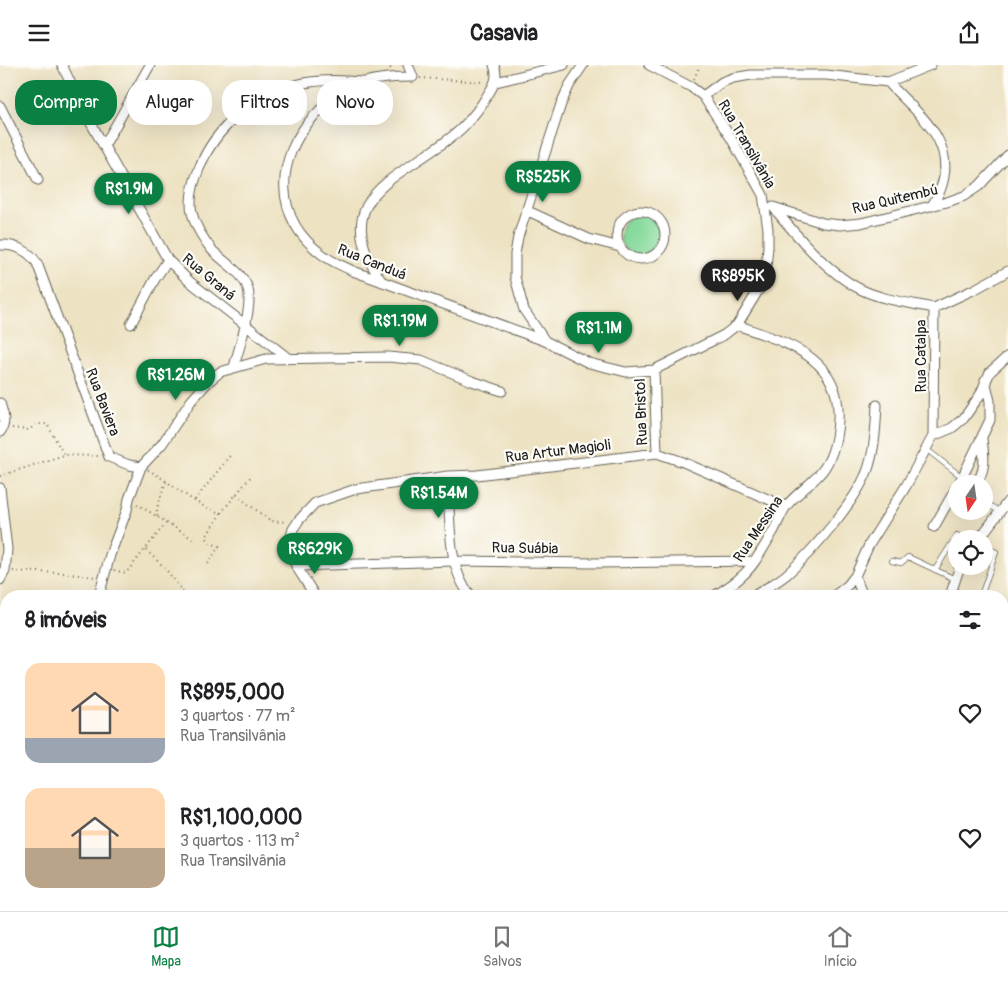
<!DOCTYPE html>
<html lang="pt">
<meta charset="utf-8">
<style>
body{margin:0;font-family:Pangolin,sans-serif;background:#f6f6f6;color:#202124;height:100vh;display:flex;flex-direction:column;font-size:19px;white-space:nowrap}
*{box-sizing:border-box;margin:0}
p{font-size:16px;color:#757577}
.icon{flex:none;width:28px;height:28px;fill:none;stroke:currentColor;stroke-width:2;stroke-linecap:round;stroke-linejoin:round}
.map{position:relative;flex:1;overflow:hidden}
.drawer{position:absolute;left:0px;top:525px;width:1009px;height:321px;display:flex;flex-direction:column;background:#fff;border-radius:20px 20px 0 0;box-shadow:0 5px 20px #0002}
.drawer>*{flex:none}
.guide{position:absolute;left:15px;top:15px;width:500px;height:45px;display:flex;gap:10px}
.needle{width:32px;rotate:193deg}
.tools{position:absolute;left:948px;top:410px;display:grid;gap:10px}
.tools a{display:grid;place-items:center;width:45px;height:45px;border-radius:50%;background:#fff;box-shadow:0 5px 20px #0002;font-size:25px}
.price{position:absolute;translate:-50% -42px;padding:0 11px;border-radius:18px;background:#0b8043;color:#fff;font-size:16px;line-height:32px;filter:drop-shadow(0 1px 2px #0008)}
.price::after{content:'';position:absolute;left:50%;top:30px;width:15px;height:11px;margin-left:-8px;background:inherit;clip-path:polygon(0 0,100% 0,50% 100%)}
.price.selected{background:#222;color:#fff}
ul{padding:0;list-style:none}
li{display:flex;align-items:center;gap:15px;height:125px;padding:0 25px}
li span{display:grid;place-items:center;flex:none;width:140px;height:100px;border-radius:15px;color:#555}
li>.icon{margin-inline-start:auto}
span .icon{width:60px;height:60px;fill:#fffc;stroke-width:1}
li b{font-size:21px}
h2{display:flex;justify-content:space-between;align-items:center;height:60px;padding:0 25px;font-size:21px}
.pill{padding:0 18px;border-radius:20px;background:#fff;box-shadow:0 5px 20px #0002;font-size:18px;line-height:45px}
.pill.selected{background:#0b8043;color:#fff}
header{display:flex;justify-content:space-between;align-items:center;height:65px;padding:0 25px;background:#fff;font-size:22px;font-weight:700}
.dock{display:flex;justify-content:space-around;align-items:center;height:70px;border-top:1px solid #e0e0e0;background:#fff;font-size:14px;color:#757577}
.dock a{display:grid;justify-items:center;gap:2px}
.dock .selected{color:#0b8043}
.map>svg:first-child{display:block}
</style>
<header><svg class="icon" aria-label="menu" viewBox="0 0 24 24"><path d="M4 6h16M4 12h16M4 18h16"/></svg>Casavia<svg class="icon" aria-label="share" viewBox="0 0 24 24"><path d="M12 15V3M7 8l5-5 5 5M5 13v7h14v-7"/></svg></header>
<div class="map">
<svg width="1008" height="846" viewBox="0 0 1008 846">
<rect width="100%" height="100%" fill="#fdfcf7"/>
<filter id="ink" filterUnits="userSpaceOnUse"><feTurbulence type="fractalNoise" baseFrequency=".02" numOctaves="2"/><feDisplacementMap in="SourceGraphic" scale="10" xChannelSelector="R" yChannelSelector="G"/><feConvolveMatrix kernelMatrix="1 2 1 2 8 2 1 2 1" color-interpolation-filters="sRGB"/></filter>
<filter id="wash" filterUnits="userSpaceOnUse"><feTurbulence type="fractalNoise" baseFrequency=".0096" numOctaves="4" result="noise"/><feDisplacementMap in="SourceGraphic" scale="20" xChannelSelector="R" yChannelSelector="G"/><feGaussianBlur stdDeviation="1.12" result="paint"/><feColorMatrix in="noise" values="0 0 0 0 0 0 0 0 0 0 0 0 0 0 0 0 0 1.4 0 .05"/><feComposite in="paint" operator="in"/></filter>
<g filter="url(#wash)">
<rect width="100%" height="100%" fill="#ede2c2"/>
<path fill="#86da9c" stroke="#517b5c" d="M620 170a21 21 0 1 1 42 0a21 21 0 1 1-42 0Z"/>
</g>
<g filter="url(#ink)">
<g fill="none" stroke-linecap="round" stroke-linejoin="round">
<g stroke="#656156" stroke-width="6">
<path id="service" d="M926,384L962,412L975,419
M984,437L1000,447
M892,496L901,498L908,492L955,514
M935,505L957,470
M981,531L996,487L984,481"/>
</g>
<g stroke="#656156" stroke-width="11">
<path id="minor" d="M62,0L83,44L168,195L189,216L288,293
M408,0L413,12C397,12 379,13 364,17C345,22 327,37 314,51C274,94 273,154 323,190C332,197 343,201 353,206L545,276
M583,0L569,21L561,39L518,172L515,189V212L524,245L545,276L589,298L626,307L654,305L724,270L737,260L761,221L766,202L768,182V164L763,130L731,73L703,31L691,22L649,0
M496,17L564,0
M888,17C916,48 958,75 941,123C939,129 935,135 932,141
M703,31L722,17L733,13L751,10H826L888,17L931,0
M0,41L38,115
M104,81L150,0
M773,142L823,158L840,160L861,158L947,137L964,131L979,121L1008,90
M773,142C795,169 828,208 860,224C882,235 910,238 934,243
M528,146L589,174L620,182
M617 170a24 24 0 1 1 48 0a24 24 0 1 1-48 0Z
M0,180C15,179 29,186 37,198L109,392L129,400L141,402
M382,217C321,127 408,112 461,64C471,54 480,43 487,31C494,20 499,13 494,0
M934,243L975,224L1008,206
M131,259L155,214L168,195
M234,302C239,283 253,242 248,224C243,207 223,197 212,185C204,175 195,161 192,148C189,134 194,116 199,104C215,61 259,26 304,18C323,14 342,15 361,17
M654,305L657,388
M0,338C3,348 7,358 0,367
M933,371L952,363L964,353L980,330L990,307L1008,291
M448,411C450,444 446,508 472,531
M959,419L990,355V336L985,315
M975,419C987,406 984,390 982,374
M0,423L7,484L5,506L0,515
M934,462L956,423
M979,474L1008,436
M296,501L454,496L596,498L754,496
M855,511L863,531
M99,531L110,490L127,445L129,434L141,402L162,379L191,336L208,317L220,307L266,294L388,292L421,295L472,316L502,326
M315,531L296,501L291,485L290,475L293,464L299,455L315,438L356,424L448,411L477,410L657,388L683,397L786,442
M714,531C724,525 734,519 742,511C755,500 764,481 773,467C777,460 780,451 785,443C795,428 815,418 825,402C834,388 837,372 838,355C842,292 787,278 737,260
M754,531C764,524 776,518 786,510C811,488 860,432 869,401C875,381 876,360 877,340
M834,531L848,520L855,511L869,480L906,421L933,371L934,243
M950,531L960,501
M0,556L6,557
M1002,577L1008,578
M1002,678L1008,684
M0,701L6,698
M1002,799L1008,801
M372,840L376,846
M503,840L505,846
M606,840L608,846
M908,840L926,846
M98,846L99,840
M201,846L205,840"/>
</g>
<path stroke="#656156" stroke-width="2" stroke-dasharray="1 4" stroke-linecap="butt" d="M386,0L392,4
M420,13L485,17
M694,14L700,0
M12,363L29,365L36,359H47L64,390
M148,405C173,418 194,441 221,448L206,472L210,478L219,481L208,499
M0,411L64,390L99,391
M236,430L271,456L287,457
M195,435L232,388
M137,439L196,476
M221,448L252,410
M157,451V443L166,416
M146,485L165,503L186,531
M114,505L126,508L167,457
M13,506L62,508L95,512
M0,749L6,744
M20,840L21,846
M14,846L20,842"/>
<use href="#service" stroke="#fff" stroke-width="4.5"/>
<use href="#minor" stroke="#fff" stroke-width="9"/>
</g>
</g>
<g text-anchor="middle" stroke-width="4.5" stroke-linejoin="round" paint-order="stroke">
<g font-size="15" fill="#1c1c1c" stroke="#fdfcf7">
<text transform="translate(747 79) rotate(60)" y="5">Rua Transilvânia</text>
<text transform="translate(895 134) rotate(-13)" y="5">Rua Quitembú</text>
<text transform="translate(372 197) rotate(22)" y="5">Rua Canduá</text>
<text transform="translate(209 212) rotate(40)" y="5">Rua Graná</text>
<text transform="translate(921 291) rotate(-90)" y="5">Rua Catalpa</text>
<text transform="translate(103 337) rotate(69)" y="5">Rua Baviera</text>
<text transform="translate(641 347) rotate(-92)" y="5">Rua Bristol</text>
<text transform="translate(558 386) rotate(-7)" y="5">Rua Artur Magioli</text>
<text transform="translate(758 464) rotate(-56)" y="5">Rua Messina</text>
<text transform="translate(525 483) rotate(1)" y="5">Rua Suábia</text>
</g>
</g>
</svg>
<div class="tools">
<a><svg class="needle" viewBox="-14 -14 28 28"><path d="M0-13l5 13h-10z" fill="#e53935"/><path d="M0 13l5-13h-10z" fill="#757577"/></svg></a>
<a><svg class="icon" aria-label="locate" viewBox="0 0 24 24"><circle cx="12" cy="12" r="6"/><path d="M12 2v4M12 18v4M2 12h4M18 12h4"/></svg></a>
</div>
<b class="price" style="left:543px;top:138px">R$525K</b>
<b class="price" style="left:129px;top:150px">R$1.9M</b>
<b class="price selected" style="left:738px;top:237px">R$895K</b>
<b class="price" style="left:400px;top:282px">R$1.19M</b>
<b class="price" style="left:599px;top:289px">R$1.1M</b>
<b class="price" style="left:176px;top:336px">R$1.26M</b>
<b class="price" style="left:439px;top:454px">R$1.54M</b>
<b class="price" style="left:315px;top:510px">R$629K</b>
<div class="guide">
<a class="pill selected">Comprar</a>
<a class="pill">Alugar</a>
<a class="pill">Filtros</a>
<a class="pill">Novo</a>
</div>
<section class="drawer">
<h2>8 imóveis<svg class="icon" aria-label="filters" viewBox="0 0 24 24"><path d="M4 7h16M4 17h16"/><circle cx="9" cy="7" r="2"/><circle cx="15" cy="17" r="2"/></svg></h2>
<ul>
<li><span style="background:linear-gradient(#ffd9b3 75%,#9aa5b1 0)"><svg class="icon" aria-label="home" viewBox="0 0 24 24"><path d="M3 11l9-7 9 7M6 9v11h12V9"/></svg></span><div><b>R$895,000</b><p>3 quartos · 77 m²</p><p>Rua Transilvânia</p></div><svg class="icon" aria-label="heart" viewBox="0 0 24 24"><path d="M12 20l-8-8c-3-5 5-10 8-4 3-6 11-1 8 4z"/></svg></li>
<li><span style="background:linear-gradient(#ffd9b3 60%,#b9a48a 0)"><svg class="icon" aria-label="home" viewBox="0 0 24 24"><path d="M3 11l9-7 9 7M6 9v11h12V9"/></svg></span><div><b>R$1,100,000</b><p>3 quartos · 113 m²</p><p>Rua Transilvânia</p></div><svg class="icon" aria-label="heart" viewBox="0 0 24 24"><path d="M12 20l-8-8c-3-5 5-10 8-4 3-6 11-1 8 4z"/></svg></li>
</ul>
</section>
</div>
<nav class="dock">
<a class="selected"><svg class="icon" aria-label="map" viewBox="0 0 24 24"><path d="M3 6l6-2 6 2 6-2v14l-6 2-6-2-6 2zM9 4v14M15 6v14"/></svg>Mapa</a>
<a><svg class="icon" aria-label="saved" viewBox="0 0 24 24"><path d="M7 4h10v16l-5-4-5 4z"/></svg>Salvos</a>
<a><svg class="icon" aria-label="home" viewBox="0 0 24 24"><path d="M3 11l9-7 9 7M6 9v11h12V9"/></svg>Início</a>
</nav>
